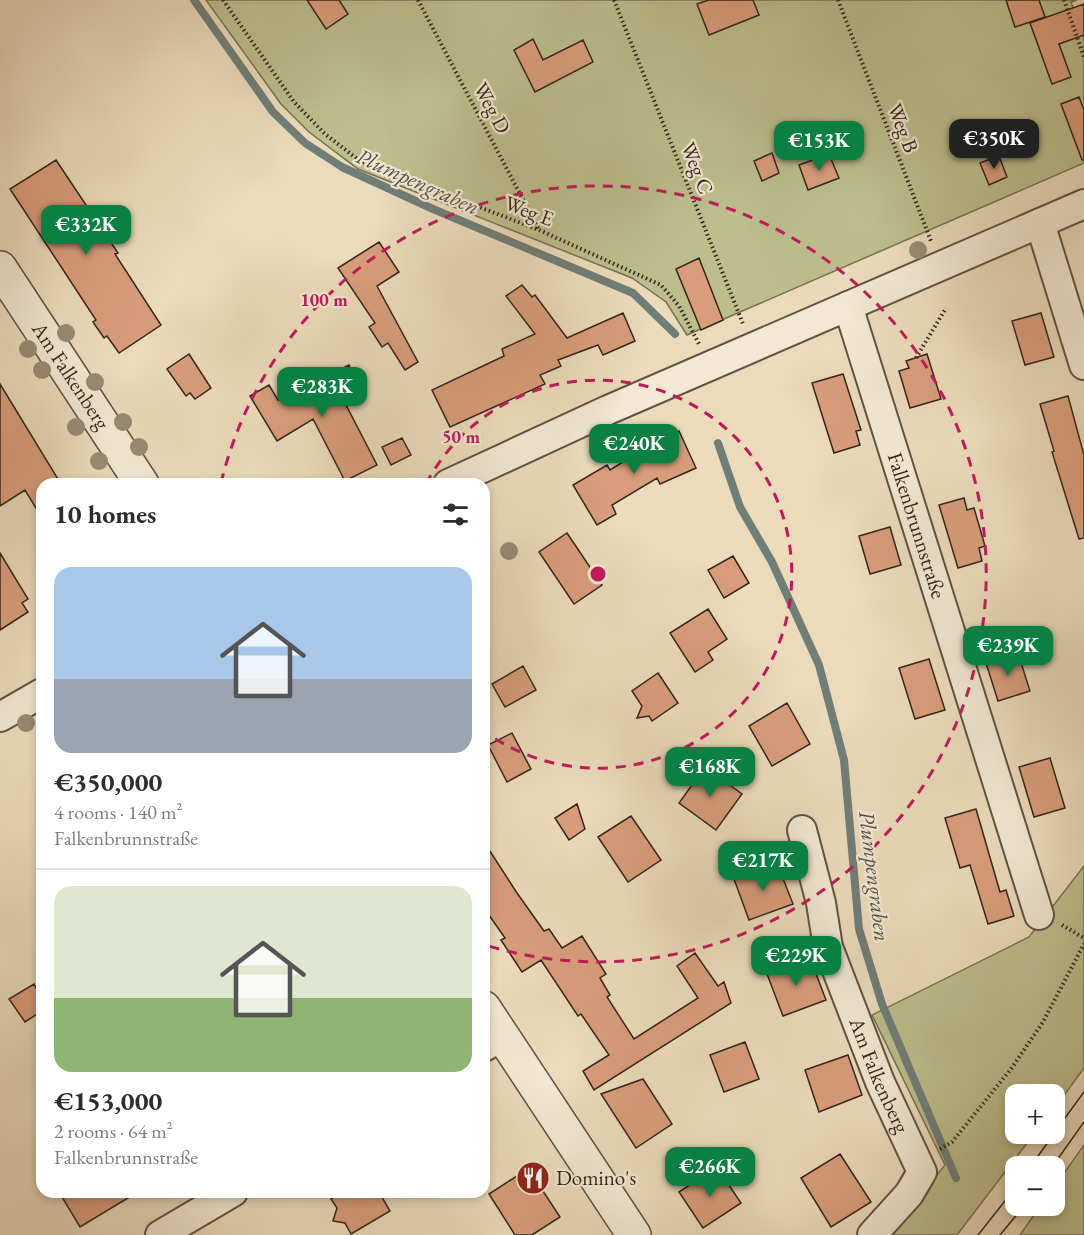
<!DOCTYPE html>
<meta charset="utf-8">
<style>
body{margin:0;font-family:"EB Garamond",serif;background:#f7f7f7;color:#2b2b33;height:100vh;display:flex;flex-direction:column;font-size:22px;white-space:nowrap}
*{box-sizing:border-box;margin:0}
p{font-size:20px;color:#7c7c81}
.icon{flex:none;width:33px;height:33px;fill:none;stroke:currentColor;stroke-width:2;stroke-linecap:round;stroke-linejoin:round}
.map{position:relative;flex:1;overflow:hidden}
.sheet{position:absolute;left:36px;top:478px;width:454px;height:720px;display:flex;flex-direction:column;background:#fff;border-radius:18px;box-shadow:0 3px 9px #0003}
.sheet>*{flex:none}
.buttons{position:absolute;left:1005px;top:1084px;display:grid;gap:12px}
.buttons a{display:grid;place-items:center;width:60px;height:60px;border-radius:12px;background:#fff;box-shadow:0 3px 9px #0003;font-size:30px}
.price{position:absolute;translate:-50% -51px;padding:0 14px;border-radius:12px;background:#0b8043;color:#fff;font-size:20px;line-height:39px;filter:drop-shadow(0 2px 3px #0008)}
.price::after{content:'';position:absolute;left:50%;top:36px;width:18px;height:14px;margin-left:-9px;background:inherit;clip-path:polygon(0 0,100% 0,50% 100%)}
.price.selected{background:#222;color:#fff}
ul{padding:0;list-style:none}
li{display:grid;align-content:center;gap:12px;height:318px;padding:0 18px}
li+li{border-top:2px solid #e1e1e2}
li span{display:grid;place-items:center;height:186px;border-radius:18px;color:#555}
li>.icon{margin-inline-start:auto}
span .icon{width:108px;height:108px;fill:#fffc;stroke-width:1}
li b{font-size:26px}
h2{display:flex;justify-content:space-between;align-items:center;height:72px;padding:0 18px;font-size:26px}
.map>svg:first-child{display:block}
</style>
<div class="map">
<svg width="1084" height="1235" viewBox="0 0 1084 1235">
<rect width="100%" height="100%" fill="#ebdbbb"/>
<filter id="stains"><feTurbulence type="fractalNoise" baseFrequency=".00333" numOctaves="4"/><feColorMatrix values="0 0 0 0 .2 0 0 0 0 .09 0 0 0 0 .02 0 0 0 .5 -.17"/></filter>
<radialGradient id="worn" r=".72"><stop offset=".6" stop-color="#630" stop-opacity="0"/><stop offset="1" stop-color="#630" stop-opacity=".3"/></radialGradient>
<path fill="#bcbe8d" stroke="#787154" stroke-width="1.5" d="M206,0H1077L1071,2L1084,38V163L687,335L666,302L632,278L358,169L309,132L281,104Z
M1084,866V1068L1055,1108L1054,1095H1016V1134H1034L957,1235H889L945,1165L872,1015L1029,937Z
M1084,1145V1235H1020L1040,1206H1054L1055,1186Z"/>
<g fill="none" stroke-linecap="round" stroke-linejoin="round">
<path stroke="#707e78" stroke-width="8" d="M194,0L273,112L305,143L342,167L433,209L633,293L675,334
M718,443L740,507L772,562L819,665L844,760L859,929L882,1004L956,1178"/>
</g>
<path fill="#d99d7b" stroke="#33241c" stroke-width="1.5" d="M307,0H339L348,14L326,29Z
M709,0H753L759,15L709,35L697,4Z
M1006,0H1039L1045,17L1015,27Z
M1084,4V35L1059,44L1071,77L1052,84L1030,23Z
M533,39L543,60L583,40L593,62L535,92L514,50Z
M1079,97L1084,110V160H1082L1061,104Z
M772,153L779,173L762,181L754,161Z
M829,154L839,178L808,190L799,165Z
M999,156L1007,177L989,185L980,163Z
M56,160L118,253L115,254L161,325L119,353L107,336L104,338L93,322L96,320L10,189Z
M379,242L399,272L377,286L418,362L405,370L388,343L382,347L369,327L375,323L338,268Z
M699,258L723,320L701,330L676,269Z
M522,285L532,297L535,295L567,338L623,313L635,341L603,355L598,345L558,360L561,366L540,375L545,384L450,427L432,390L504,356L502,349L535,334L506,296Z
M1041,313L1054,357L1025,365L1012,321Z
M189,354L211,388L195,399L190,393L186,396L167,369Z
M927,354L941,399L910,408L899,371L909,368L906,361Z
M349,365L362,392L344,401L377,465L345,481L313,419L277,441L250,396L269,385L278,400Z
M843,374L861,430L856,431L860,445L834,453L812,383Z
M0,384L61,484H42V518L25,490L0,506Z
M1068,396L1084,455V538L1079,539L1052,452L1054,451L1040,404Z
M679,431L696,468L660,484L657,478L612,505L616,514L597,525L573,485L607,465L610,470L644,449L637,434L657,441Z
M402,438L411,455L391,465L382,447Z
M964,498L967,510L974,508L985,546L979,548L982,561L958,568L939,505Z
M890,527L901,565L870,574L859,536Z
M567,533L602,585L574,604L539,552Z
M0,553L28,599L22,603L28,612L0,630Z
M733,556L749,583L724,598L708,570Z
M708,609L727,639L708,652L713,660L695,672L670,633Z
M1018,653L1030,691L998,701L986,663Z
M929,659L945,710L915,719L899,668Z
M523,666L536,690L505,707L492,684Z
M658,673L678,703L652,721L649,716L637,718L642,706L632,691Z
M787,703L810,744L772,766L749,726Z
M512,733L531,769L507,782L488,745Z
M1050,758L1065,808L1034,817L1019,767Z
M705,767L742,794L716,830L679,803Z
M577,804L585,829L569,840L555,818Z
M976,809L1000,892L1006,890L1014,916L988,924L970,865L960,868L945,818Z
M631,816L661,860L628,882L598,837Z
M484,842L517,893L544,931L549,929L562,948L582,936L606,974L600,978L610,995L607,997L634,1039L698,998L677,966L695,953L718,986L724,982L731,1003L594,1090L583,1071L609,1055L581,1014L578,1016L541,960L522,972L501,940L505,938L484,908Z
M777,863L793,904L749,920L734,879Z
M810,958L826,1000L783,1016L767,974Z
M34,984L42,999V1011L25,1022L9,999Z
M745,1042L759,1079L724,1092L710,1055Z
M848,1055L862,1095L819,1112L805,1070Z
M643,1079L672,1124L636,1148L601,1094Z
M840,1154L871,1202L831,1227L801,1178Z
M534,1165L546,1185L541,1188L560,1217L532,1235H515L489,1194Z
M717,1167L741,1203L703,1228L679,1192Z
M59,1192H138L80,1227Z
M342,1192H379L390,1211L351,1234L345,1223L333,1221L337,1208L331,1199Z"/>
<g fill="none" stroke-linecap="round" stroke-linejoin="round">
<g stroke="#615244" stroke-width="32">
<g id="minor">
<path d="M1040,223L1084,365"/>
<path id="s1" d="M848,306L1039,915"/>
<path d="M448,484L608,410L1084,204"/>
<path d="M0,717L42,693"/>
<path id="s2" d="M802,830L821,903L828,947L880,1082L922,1172L909,1194L872,1235"/>
<path d="M484,1047L503,1036"/>
<path d="M160,1235L233,1192"/>
</g>
</g>
<g stroke="#615244" stroke-width="36">
<g id="tertiary">
<path id="s3" d="M0,268L142,484"/>
<path d="M484,1008L634,1235"/>
</g>
</g>
<path stroke="#33241c" stroke-width="4" stroke-dasharray="1.5 3" stroke-linecap="butt" d="M223,0L294,102L325,134L360,161L539,230L661,285L679,306L699,344
M418,0L539,230
M614,0L743,324
M838,0L931,241
M1064,0L1084,57
M916,358L946,308
M1062,925L1084,938
M940,1149L952,1142L1011,1069L1043,1022L1084,944"/>
<use href="#minor" stroke="#f2e8d3" stroke-width="28"/>
<use href="#tertiary" stroke="#f2e8d3" stroke-width="33"/>
<path stroke="#33241c" stroke-width="1.5" d="M1054,1133L1084,1092
M1030,1167L1054,1134
M1052,1167L1084,1122
M978,1235L1016,1187
M1000,1235L1024,1206"/>
</g>
<g fill="#988b73">
<circle cx="918" cy="250" r="9"/>
<circle cx="66" cy="333" r="9"/>
<circle cx="28" cy="349" r="9"/>
<circle cx="42" cy="370" r="9"/>
<circle cx="95" cy="382" r="9"/>
<circle cx="123" cy="422" r="9"/>
<circle cx="76" cy="427" r="9"/>
<circle cx="139" cy="447" r="9"/>
<circle cx="99" cy="461" r="9"/>
<circle cx="509" cy="551" r="9"/>
<circle cx="26" cy="723" r="9"/>
</g>
<g fill="none" stroke="#c2185b" stroke-width="3" stroke-dasharray="10 8">
<path d="M426 484A194 194 0 1 1 485 732"/>
<path d="M221 483A388 388 0 1 1 485 945"/>
</g>
<defs>
<g id="restaurant-disc" transform="scale(1.725)"><circle r="9.5" fill="#8f2418" stroke="#f2e8d3"/><path d="M-5-6h1v4h1v-4h1v4h1v-4h1v5L-1.5 .5V6h-2V.5L-5-1ZM5-6V6H3V1.5H1.5Q1.5-4 5-6Z" fill="#fff"/></g>
</defs>
<g fill-rule="evenodd">
<use href="#restaurant-disc" x="533" y="1178"/>
</g>
<g text-anchor="middle" stroke-width="4.5" stroke-linejoin="round" paint-order="stroke">
<g font-size="21" fill="#33241c" stroke="#f2e8d3">
<text transform="translate(492 108) rotate(62)" y="7">Weg D</text>
<text transform="translate(903 128) rotate(69)" y="7">Weg B</text>
<text transform="translate(697 168) rotate(68)" y="7">Weg C</text>
<text transform="translate(529 211) rotate(21)" y="7">Weg E</text>
<text dy="7" stroke="none"><textPath href="#s3" startOffset="129">Am Falkenberg</textPath></text>
<text dy="7" stroke="none"><textPath href="#s1" startOffset="230">Falkenbrunnstraße</textPath></text>
<text dy="7" stroke="none"><textPath href="#s2" startOffset="258">Am Falkenberg</textPath></text>
</g>
<g font-size="21" fill="#33241c" stroke="#f2e8d3" text-anchor="start">
<text x="556" y="1185">Domino's</text>
</g>
<g font-size="22" font-style="italic" fill="#52514a" stroke="#f2e8d3">
<text transform="translate(418 181) rotate(24)" y="8">Plumpengraben</text>
<text transform="translate(875 876) rotate(83)" y="8">Plumpengraben</text>
</g>
</g>
<circle cx="598" cy="574" r="9" fill="#c2185b" stroke="#f2e8d3" stroke-width="3"/>
<g font-size="18" text-anchor="middle" font-weight="bold" fill="#c2185b" stroke="#f2e8d3" stroke-width="4.5" stroke-linejoin="round" paint-order="stroke">
<text x="324" y="306">100 m</text>
<text x="461" y="443">50 m</text>
</g>
<rect width="100%" height="100%" filter="url(#stains)"/>
<rect width="100%" height="100%" fill="url(#worn)"/>
</svg>
<div class="buttons">
<a>+</a>
<a>−</a>
</div>
<b class="price selected" style="left:994px;top:170px">€350K</b>
<b class="price" style="left:819px;top:172px">€153K</b>
<b class="price" style="left:86px;top:256px">€332K</b>
<b class="price" style="left:322px;top:418px">€283K</b>
<b class="price" style="left:634px;top:475px">€240K</b>
<b class="price" style="left:1008px;top:677px">€239K</b>
<b class="price" style="left:710px;top:798px">€168K</b>
<b class="price" style="left:763px;top:892px">€217K</b>
<b class="price" style="left:796px;top:987px">€229K</b>
<b class="price" style="left:710px;top:1198px">€266K</b>
<section class="sheet">
<h2>10 homes<svg class="icon" aria-label="filters" viewBox="0 0 24 24"><path d="M4 7h16M4 17h16"/><circle cx="9" cy="7" r="2"/><circle cx="15" cy="17" r="2"/></svg></h2>
<ul>
<li><span style="background:linear-gradient(#a9c7e8 60%,#9aa5b1 0)"><svg class="icon" aria-label="home" viewBox="0 0 24 24"><path d="M3 11l9-7 9 7M6 9v11h12V9"/></svg></span><div><b>€350,000</b><p>4 rooms · 140 m²</p><p>Falkenbrunnstraße</p></div></li>
<li><span style="background:linear-gradient(#dfe7d0 60%,#8fb573 0)"><svg class="icon" aria-label="home" viewBox="0 0 24 24"><path d="M3 11l9-7 9 7M6 9v11h12V9"/></svg></span><div><b>€153,000</b><p>2 rooms · 64 m²</p><p>Falkenbrunnstraße</p></div></li>
</ul>
</section>
</div>
